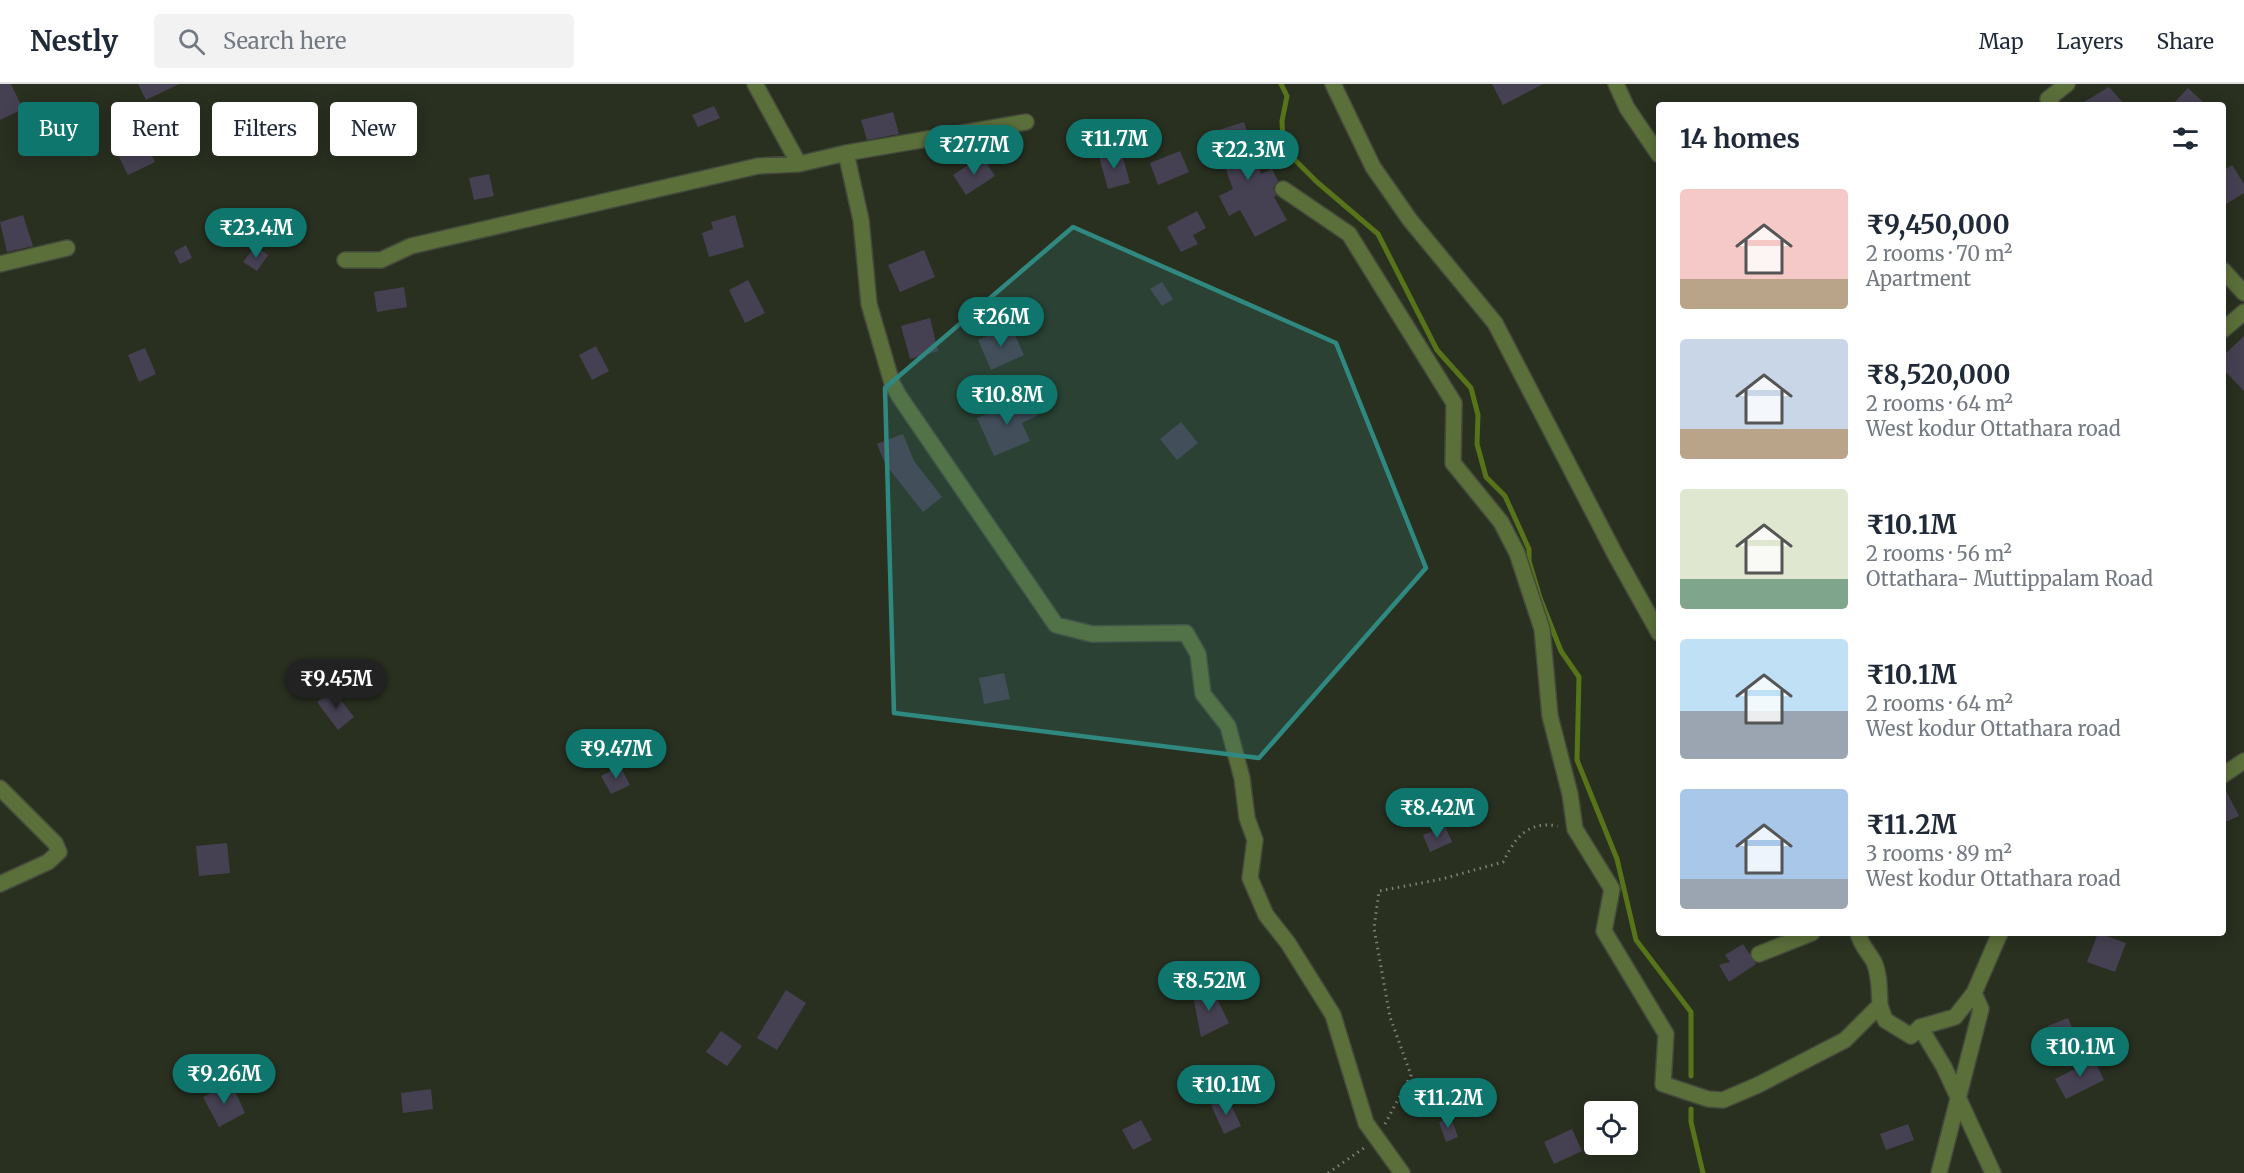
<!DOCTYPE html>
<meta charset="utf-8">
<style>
body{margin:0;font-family:Merriweather,serif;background:#f2f2f3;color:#1f2937;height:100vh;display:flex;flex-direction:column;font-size:22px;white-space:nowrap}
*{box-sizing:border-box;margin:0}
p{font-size:20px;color:#747a83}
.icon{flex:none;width:33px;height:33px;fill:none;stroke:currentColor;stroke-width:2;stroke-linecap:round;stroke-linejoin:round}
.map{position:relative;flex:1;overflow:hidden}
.panel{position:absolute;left:1656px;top:18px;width:570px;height:834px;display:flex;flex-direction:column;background:#fff;border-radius:6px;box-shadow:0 3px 15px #0003}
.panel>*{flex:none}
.top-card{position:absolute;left:18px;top:18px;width:570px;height:54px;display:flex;gap:12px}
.fabs{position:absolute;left:1584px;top:1017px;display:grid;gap:12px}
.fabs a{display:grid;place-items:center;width:54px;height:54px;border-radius:6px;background:#fff;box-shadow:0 3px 15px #0003;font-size:30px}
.price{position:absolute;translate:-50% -51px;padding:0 14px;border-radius:21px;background:#0f766e;color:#fff;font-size:20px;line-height:39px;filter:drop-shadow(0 2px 3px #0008)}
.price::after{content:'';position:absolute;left:50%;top:36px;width:18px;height:14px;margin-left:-9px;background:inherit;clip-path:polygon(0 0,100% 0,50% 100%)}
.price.current{background:#222;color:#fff}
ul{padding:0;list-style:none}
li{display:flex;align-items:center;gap:18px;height:150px;padding:0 24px}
li span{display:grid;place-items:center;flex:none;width:168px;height:120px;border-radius:6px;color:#555}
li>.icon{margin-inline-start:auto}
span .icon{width:72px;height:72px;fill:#fffc;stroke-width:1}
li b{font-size:26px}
h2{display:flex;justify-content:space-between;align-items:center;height:72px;padding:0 24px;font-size:26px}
.tag{padding:0 21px;border-radius:6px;background:#fff;box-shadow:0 3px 15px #0003;font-size:21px;line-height:54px}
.tag.current{background:#0f766e;color:#fff}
header{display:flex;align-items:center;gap:36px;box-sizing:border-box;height:84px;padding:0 30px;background:#fff;border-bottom:2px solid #e0e1e3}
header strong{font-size:28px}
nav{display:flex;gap:33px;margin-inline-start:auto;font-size:21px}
.search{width:420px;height:54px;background:#f2f2f3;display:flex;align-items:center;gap:15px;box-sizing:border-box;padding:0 21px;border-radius:6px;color:#747a83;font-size:22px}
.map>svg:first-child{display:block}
</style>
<header>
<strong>Nestly</strong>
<div class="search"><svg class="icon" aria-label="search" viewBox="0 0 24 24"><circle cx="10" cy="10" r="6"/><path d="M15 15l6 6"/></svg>Search here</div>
<nav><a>Map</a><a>Layers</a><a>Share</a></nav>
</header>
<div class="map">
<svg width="2244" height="1089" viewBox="0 0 2244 1089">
<rect width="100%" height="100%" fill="#293020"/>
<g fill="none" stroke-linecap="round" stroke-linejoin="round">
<path stroke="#58741a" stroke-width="5" d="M1281,0L1287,12L1282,37L1283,56L1291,72L1317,98L1378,150L1437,266L1471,304L1478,331L1477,360L1486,393L1505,412L1529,465V477L1540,514L1561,567L1579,593L1577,676L1617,775L1636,856L1691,928V992
M1691,1025V1038L1703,1089"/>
</g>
<path fill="#464152" d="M0,0H11L23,25L0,36Z
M138,0H179L146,16Z
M1492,0H1543L1503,21Z
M2109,3L2125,21H2079Z
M2188,4L2206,21H2172Z
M714,22L720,34L698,43L692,31Z
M893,28L899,50L867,56L861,36Z
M1244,38L1261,90L1272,85L1278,97L1273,104L1276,112L1274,113L1287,136L1255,153L1240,126L1229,132L1219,112L1233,105L1212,48Z
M138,45L155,78L128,91L117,69L130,63L124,52Z
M1121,67L1130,99L1108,105L1099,73Z
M1180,67L1189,88L1158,101L1150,79Z
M982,72L995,92L966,111L953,91Z
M2232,81L2244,100V109L2223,122V87Z
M489,90L494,112L474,116L469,94Z
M1197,127L1206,144L1193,151L1198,160L1181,168L1167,143Z
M23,131L33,162L7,168L0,138Z
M735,131L744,163L709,173L702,149L713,145L711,138Z
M186,161L192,174L180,180L174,168Z
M255,162L268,171L257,187L243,178Z
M924,166L935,193L900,208L888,181Z
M748,196L765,229L745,239L729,206Z
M1162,198L1173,215L1162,222L1150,205Z
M404,203L407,223L377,228L374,208Z
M930,234L938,267L910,275L901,242Z
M1011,242L1024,271L991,286L978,256Z
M2244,252V307L2223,285V272Z
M596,262L609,287L592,296L579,271Z
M145,264L156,290L139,298L128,271Z
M1028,312L1037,332L1022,339L1030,357L994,372L977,334Z
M1181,338L1198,359L1177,376L1160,355Z
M903,350L914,377L942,413L923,428L890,386L888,387L877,360Z
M1004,589L1010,615L984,620L979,594Z
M333,606L354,633L338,646L317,618Z
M620,682L630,701L611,710L601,692Z
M2223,701L2239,732L2223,739Z
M1445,742L1452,758L1430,768L1423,751Z
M227,759L230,789L199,792L196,762Z
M2098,849L2126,859L2115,888L2087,878Z
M1743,860L1756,880L1729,898L1719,881L1730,878L1725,871Z
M1211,903L1229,939L1201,953L1193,912Z
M786,906L806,919L777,966L757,954Z
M2068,934L2073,946L2053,954L2048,942Z
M721,947L742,962L727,982L706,968Z
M2092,971L2104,996L2066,1015L2055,995L2075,985L2073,981Z
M231,998L245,1029L219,1043L203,1013Z
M431,1005L433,1025L403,1029L401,1009Z
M1228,1014L1241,1042L1224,1050L1211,1021Z
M1451,1033L1458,1053L1446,1058L1439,1038Z
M1141,1036L1152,1056L1133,1066L1122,1046Z
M1908,1040L1914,1056L1886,1066L1880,1050Z
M1572,1045L1582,1067L1554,1080L1544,1058Z"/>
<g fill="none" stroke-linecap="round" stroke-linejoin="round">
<g stroke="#454b3c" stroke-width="18">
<path id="minor" d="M755,0L799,80
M1333,0L1373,83L1410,136L1495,239L1616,472L1659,549
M1616,0L1627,24L1659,71
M2052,21L2048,15L2067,0
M846,69L1026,38
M1283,105L1349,150L1454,319L1453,379L1501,438L1517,469L1542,545L1550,632L1570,710L1575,745L1612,805L1604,847L1666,950L1663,1000L1708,1015L1723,1016L1758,1001L1845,956L1880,921C1879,907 1880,891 1874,878C1868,867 1861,862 1858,849
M345,176H381L411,162L758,82L799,80L846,69L861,136L869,220L892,299L899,312L1056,541L1092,550L1186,549L1198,570L1203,610L1228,642L1242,694L1247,734L1255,756L1250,794L1266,831L1288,859L1333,931L1366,1039L1402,1089
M0,180L67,164
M2223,186L2244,209
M2223,246L2244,228
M2223,691L2244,677
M0,704L55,759L59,768L48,778L0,800
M1759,870L1812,849
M1880,921L1885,936L1911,952L1920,943L1955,933L1974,909
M1920,943L1944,983L1993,1089
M1939,1089L1981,925L1974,909L2000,849"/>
</g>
<path stroke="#7c8274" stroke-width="3" stroke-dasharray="1.5 4.5" stroke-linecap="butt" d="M1385,1040L1411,991L1390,933L1374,844L1379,807L1442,795L1503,778C1516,753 1527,737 1558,742
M1328,1089L1364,1064"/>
<use href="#minor" stroke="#5b6f3a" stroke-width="15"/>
</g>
<path fill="#308980" fill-opacity="0.2" stroke="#308980" stroke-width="4.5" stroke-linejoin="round" d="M1073,143L1336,259L1426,484L1259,674L894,629L885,304Z"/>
</svg>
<div class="fabs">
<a><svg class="icon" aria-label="locate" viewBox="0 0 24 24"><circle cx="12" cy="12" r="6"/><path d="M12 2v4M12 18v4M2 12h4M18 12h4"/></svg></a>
</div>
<b class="price" style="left:1114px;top:86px">₹11.7M</b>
<b class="price" style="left:974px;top:92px">₹27.7M</b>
<b class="price" style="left:1248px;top:97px">₹22.3M</b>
<b class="price" style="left:256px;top:175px">₹23.4M</b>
<b class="price" style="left:1001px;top:264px">₹26M</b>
<b class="price" style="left:1007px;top:342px">₹10.8M</b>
<b class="price current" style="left:336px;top:626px">₹9.45M</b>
<b class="price" style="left:616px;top:696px">₹9.47M</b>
<b class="price" style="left:1437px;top:755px">₹8.42M</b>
<b class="price" style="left:1209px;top:928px">₹8.52M</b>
<b class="price" style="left:2080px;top:994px">₹10.1M</b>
<b class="price" style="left:224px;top:1021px">₹9.26M</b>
<b class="price" style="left:1226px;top:1032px">₹10.1M</b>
<b class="price" style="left:1448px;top:1045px">₹11.2M</b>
<div class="top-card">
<a class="tag current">Buy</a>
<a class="tag">Rent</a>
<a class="tag">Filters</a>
<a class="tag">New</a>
</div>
<section class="panel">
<h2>14 homes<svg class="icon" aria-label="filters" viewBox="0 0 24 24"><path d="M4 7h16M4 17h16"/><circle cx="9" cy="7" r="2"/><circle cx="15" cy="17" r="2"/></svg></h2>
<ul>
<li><span style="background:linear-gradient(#f6c9c9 75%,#b9a48a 0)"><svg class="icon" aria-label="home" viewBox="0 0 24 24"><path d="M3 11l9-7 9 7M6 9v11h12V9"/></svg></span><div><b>₹9,450,000</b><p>2 rooms · 70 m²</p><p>Apartment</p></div></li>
<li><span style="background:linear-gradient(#c9d6e8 75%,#b9a48a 0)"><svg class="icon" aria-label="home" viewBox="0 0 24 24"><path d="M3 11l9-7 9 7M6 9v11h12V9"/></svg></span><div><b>₹8,520,000</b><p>2 rooms · 64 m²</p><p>West kodur Ottathara road</p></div></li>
<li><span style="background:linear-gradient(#dfe7d0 75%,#7fa58c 0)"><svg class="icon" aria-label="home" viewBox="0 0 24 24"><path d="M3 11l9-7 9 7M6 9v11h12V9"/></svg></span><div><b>₹10.1M</b><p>2 rooms · 56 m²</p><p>Ottathara- Muttippalam Road</p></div></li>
<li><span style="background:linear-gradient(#bfe0f5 60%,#9aa5b1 0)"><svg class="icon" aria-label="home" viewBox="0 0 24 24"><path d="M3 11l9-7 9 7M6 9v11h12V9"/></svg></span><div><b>₹10.1M</b><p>2 rooms · 64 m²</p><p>West kodur Ottathara road</p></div></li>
<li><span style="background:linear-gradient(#a9c7e8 75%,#9aa5b1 0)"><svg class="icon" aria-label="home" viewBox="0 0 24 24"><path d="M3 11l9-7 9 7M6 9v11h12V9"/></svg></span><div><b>₹11.2M</b><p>3 rooms · 89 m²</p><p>West kodur Ottathara road</p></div></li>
</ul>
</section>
</div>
